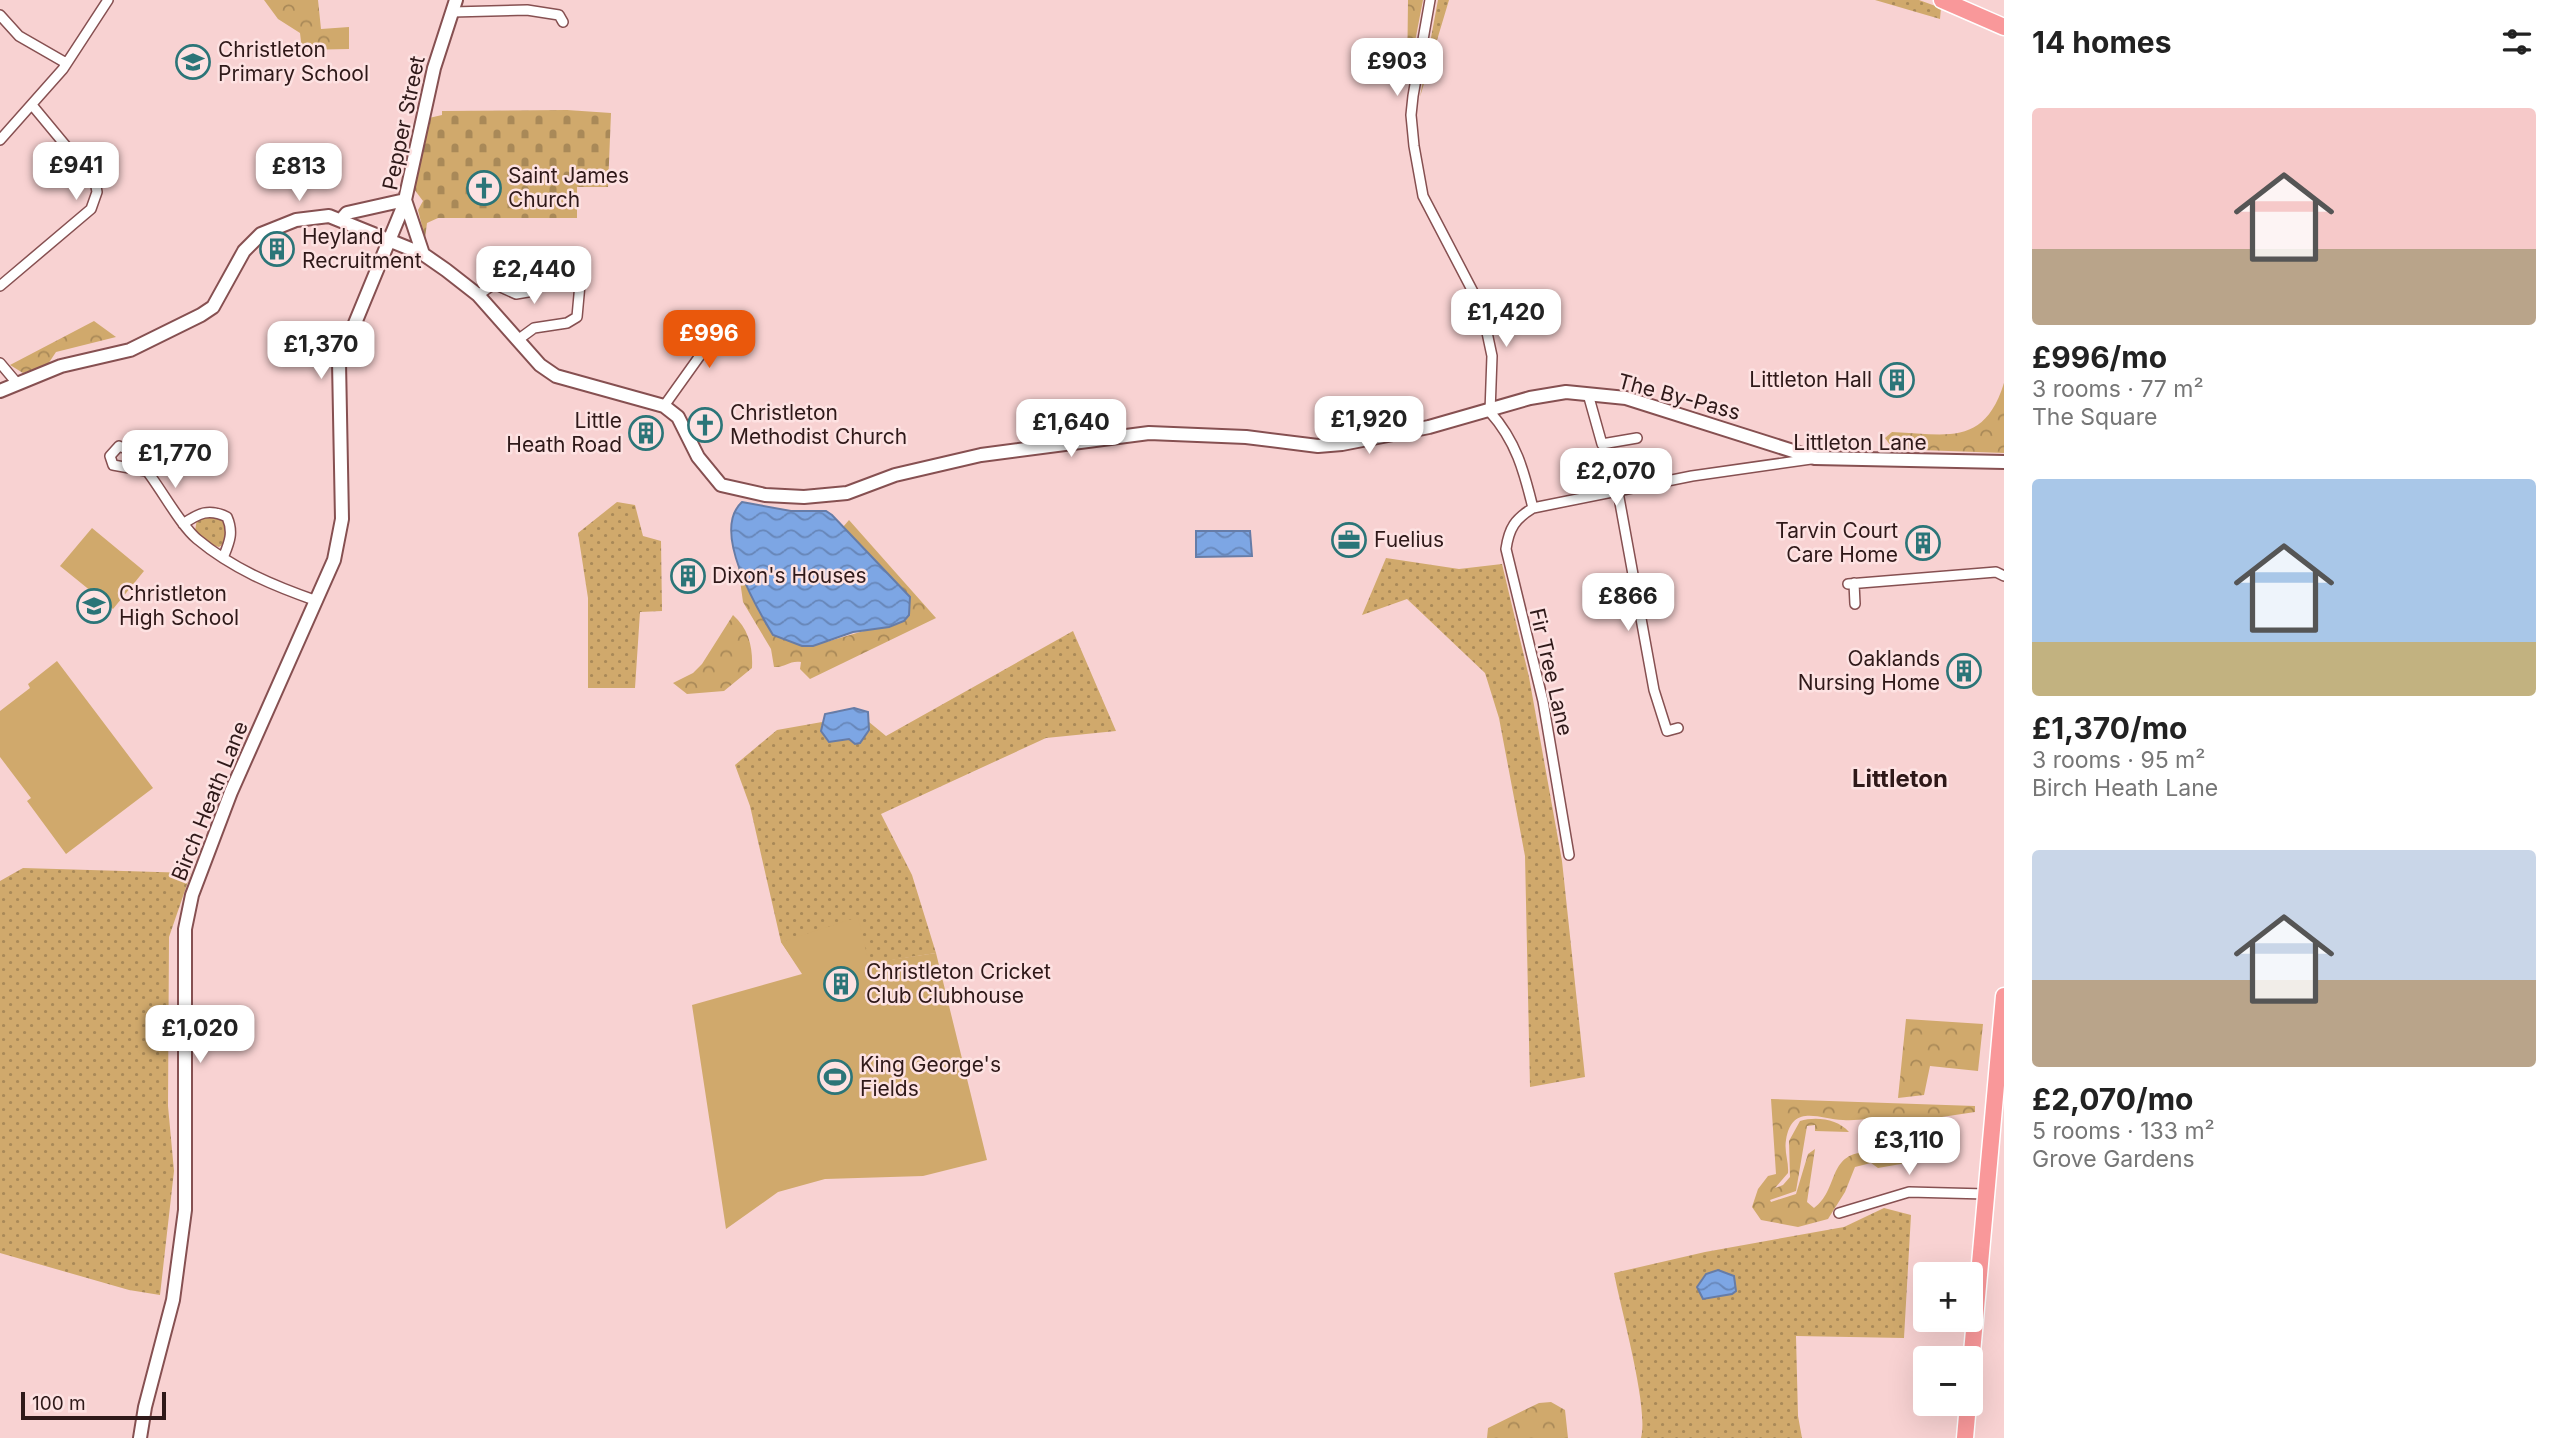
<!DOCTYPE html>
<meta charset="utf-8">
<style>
body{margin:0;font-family:Inter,sans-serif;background:#f6f6f6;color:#222;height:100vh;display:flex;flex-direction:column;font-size:26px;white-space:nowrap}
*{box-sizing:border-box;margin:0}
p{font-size:23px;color:#767676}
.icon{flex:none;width:38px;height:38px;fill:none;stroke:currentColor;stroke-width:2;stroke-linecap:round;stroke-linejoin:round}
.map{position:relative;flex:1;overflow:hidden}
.side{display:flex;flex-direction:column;background:#fff;width:560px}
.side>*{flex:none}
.buttons{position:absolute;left:1913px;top:1262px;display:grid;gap:14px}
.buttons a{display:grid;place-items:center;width:70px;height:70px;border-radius:7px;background:#fff;box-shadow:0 7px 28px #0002;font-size:35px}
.scale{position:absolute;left:21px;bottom:18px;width:145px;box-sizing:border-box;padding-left:7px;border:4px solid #2f1919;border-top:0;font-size:19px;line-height:24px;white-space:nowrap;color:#2f1919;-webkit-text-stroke:5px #fde2e2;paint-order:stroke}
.price{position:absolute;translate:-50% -60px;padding:0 16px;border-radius:14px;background:#fff;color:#222;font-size:23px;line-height:46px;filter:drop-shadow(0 2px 4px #0008)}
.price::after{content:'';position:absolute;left:50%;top:42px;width:21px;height:16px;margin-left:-10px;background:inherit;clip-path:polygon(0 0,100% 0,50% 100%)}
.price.on{background:#ea580c;color:#fff}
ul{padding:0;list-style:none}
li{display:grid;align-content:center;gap:14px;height:371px;padding:0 28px}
li span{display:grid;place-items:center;height:217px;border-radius:7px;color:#555}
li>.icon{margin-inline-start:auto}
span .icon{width:126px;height:126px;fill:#fffc;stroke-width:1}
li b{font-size:30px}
h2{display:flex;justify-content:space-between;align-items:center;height:84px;padding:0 28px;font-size:30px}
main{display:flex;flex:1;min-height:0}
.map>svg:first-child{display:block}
</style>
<main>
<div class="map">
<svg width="2004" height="1438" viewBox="0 0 2004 1438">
<defs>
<pattern id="grass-dots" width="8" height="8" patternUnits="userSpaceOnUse" patternTransform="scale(1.75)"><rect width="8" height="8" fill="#d0a96c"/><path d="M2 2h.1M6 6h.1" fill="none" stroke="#a98958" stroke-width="1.8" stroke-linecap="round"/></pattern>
<pattern id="forest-crowns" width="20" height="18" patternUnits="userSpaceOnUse" patternTransform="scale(1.75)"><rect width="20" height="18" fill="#d0a96c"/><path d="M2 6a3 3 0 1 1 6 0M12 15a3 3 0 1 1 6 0" fill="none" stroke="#a98958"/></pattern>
<pattern id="cemetery-stones" width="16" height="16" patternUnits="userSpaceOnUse" patternTransform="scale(1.75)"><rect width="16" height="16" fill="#d0a96c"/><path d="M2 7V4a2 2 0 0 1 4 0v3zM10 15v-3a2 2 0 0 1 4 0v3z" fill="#a98958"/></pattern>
<pattern id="water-waves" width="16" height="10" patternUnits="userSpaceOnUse" patternTransform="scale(1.75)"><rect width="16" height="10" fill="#7da6e4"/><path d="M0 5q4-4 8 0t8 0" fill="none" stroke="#6786b8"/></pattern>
</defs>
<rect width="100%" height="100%" fill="#f8d2d2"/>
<path fill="url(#grass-dots)" d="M1438,0H1449L1420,97Z
M1875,0H1919L1941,8L1940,19Z
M617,502L635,505L643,536L661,541L662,611L640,612L635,688H588V598L578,533Z
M214,515L224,518L228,526L225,543L219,547L209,544L195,531L197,519Z
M1386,558L1459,569L1502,564L1529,677L1562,861L1585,1077L1530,1087L1525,856L1499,718L1485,673L1407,599L1362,615Z
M1073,631L1116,731L1046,738L881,814L912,875L936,953L803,974L781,942L750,806L735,765L777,730L822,722L821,731L869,730V722L886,736Z
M23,868L191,873L169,937L168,1106L174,1171L160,1295L129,1290L0,1253V881Z
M1884,1208L1911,1215L1904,1338L1796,1336L1798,1416L1802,1438H1641C1649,1408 1621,1310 1614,1273L1705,1252L1844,1227Z"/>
<path fill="url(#forest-crowns)" d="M264,0H318L321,29L349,27V49L302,50L300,33L278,19Z
M1408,0H1423L1407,83Z
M94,321L116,337L56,352L48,364L23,373L10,365Z
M2004,383V453L1893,449L1885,438L1892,432C1947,434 1984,447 2004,383Z
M849,520L936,618L810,679L800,669L801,662C790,660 784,668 774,667L771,649L743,602L737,559L751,591L826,642L874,628L889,627L896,582L843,527Z
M733,615C749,629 753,648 752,668L724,691L687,694L673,683L693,673L702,664Z
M1906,1019L1983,1024L1978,1071L1930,1066L1924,1095L1898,1098Z
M1771,1099L1975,1106V1112L1902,1123L1894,1128L1887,1117C1873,1118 1857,1121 1843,1120C1819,1119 1792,1103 1786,1140C1784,1152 1789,1162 1788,1173L1775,1188L1783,1185L1790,1177L1789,1141L1800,1121C1816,1116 1838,1119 1849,1132L1815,1131V1125L1807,1126L1796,1191L1770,1200L1771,1202L1796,1194L1808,1154L1815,1149L1807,1202L1814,1208C1839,1190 1827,1154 1866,1152L1869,1142L1864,1140L1896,1137L1897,1142L1910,1140L1912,1162L1878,1168L1871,1163L1855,1167L1845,1192L1828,1219L1798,1227L1761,1220L1752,1207L1758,1189L1768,1176L1776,1174Z
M1551,1402L1565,1410L1568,1438H1487L1488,1428L1539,1403Z"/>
<path fill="url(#cemetery-stones)" d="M567,110L611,113L608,187H577V218H438L427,223L425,238L418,210L423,201L414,189L429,118L442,115V111Z"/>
<path fill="#d0a96c" d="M92,528L144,571L113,609L60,566Z
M57,661L153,788L66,854L27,801L31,798L0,757V711L30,688L28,684Z
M858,917L869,963L936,953L987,1160L923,1176L825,1179L778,1192L726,1229L692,1005L802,974L781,942Z"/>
<path fill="url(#water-waves)" stroke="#667ca7" stroke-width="2" d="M742,502L791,511H826L832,515L910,597L909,615L904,621L889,627L853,632L813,646H802L773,635C756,607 711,530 742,502Z
M1196,531H1250L1252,556L1196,557Z
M854,708L868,712L869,730L860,743L855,744L849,739L829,742L821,731L825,714Z
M1718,1270L1734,1276L1736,1291L1732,1294L1703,1299L1697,1287L1706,1274Z"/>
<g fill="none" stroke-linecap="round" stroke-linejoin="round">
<g stroke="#865051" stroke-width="12">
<path id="street" d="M1430,0L1413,96L1411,115L1414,146L1423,196L1482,309L1492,356L1490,412C1516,441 1524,471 1533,508L1692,476L1811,459
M452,12L527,10L559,15L563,22
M0,15L19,36L66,63
M0,140L63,69L108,0
M566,275H581
M0,286L91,209L97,192L95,181L32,105
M478,295L494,284L516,294L528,292L537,281L539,263
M691,335L706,337
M519,339L534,328L567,323L577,317L582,262
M0,363L16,382
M1588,394L1602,444L1637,438
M664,406L704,350L708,317
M146,471L113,465L110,456L119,446C145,453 172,518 197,539C233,569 274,586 317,601
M1618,492L1654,690L1667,731L1678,728
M1533,508C1515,519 1509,528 1506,549L1543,701L1569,855
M183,524C199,513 209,508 227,517C234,533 229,543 223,558
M1854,583L1855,604
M1848,584L1996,572L2004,576
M1839,1213L1909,1192L1986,1194"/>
</g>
<g stroke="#865051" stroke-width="16">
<path id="secondary" d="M341,220L347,213L405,200
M423,254L405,200L434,68L456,0
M0,391L61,366L130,350L201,315L213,307L244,251L261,234L296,220L329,216L423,254L446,270L478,295L540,365L556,376L664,406L678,417L698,457L721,485L765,495L804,497L847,493L895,475L981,455L1149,433L1246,437L1318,446L1342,444L1429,427L1530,398L1566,392L1626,398L1815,458L2004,462
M140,1438L145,1407L173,1300L185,1210V929L192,895L231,792L334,560L342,519L339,362L405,202"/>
</g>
<g stroke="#fff" stroke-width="19">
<path id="highway" d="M1942,0L2004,27
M1970,1375L2004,996
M1965,1438L1968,1404"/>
</g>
<use href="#street" stroke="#fff" stroke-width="9"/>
<use href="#secondary" stroke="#fff" stroke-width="12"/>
<use href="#highway" stroke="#f9989a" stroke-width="16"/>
</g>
<defs>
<g id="school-ring" transform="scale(1.75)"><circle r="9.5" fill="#fde2e2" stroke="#2b7578" stroke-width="1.5"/><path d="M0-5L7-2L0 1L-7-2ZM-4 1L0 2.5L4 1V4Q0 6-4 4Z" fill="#2b7578"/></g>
<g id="church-ring" transform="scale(1.75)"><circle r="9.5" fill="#fde2e2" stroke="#2b7578" stroke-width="1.5"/><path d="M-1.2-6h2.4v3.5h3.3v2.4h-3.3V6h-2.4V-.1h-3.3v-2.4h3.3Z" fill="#2b7578"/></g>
<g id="building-ring" transform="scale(1.75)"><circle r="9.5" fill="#fde2e2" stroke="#2b7578" stroke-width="1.5"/><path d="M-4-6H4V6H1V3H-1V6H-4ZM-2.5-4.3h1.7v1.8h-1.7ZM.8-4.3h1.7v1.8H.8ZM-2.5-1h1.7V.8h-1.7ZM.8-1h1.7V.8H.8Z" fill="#2b7578"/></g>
<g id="office-ring" transform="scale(1.75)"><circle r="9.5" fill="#fde2e2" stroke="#2b7578" stroke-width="1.5"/><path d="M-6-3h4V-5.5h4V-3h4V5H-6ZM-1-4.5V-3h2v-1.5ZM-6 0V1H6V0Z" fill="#2b7578"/></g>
<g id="stadium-ring" transform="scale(1.75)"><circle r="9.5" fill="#fde2e2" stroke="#2b7578" stroke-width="1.5"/><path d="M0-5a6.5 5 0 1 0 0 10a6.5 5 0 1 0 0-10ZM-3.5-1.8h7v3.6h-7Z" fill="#2b7578"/></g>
</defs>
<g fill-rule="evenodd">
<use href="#school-ring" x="193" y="62"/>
<use href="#church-ring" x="484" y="188"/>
<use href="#building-ring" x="277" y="249"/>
<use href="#building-ring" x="1897" y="380"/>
<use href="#church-ring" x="705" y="425"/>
<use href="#building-ring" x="646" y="433"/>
<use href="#office-ring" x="1349" y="540"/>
<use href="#building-ring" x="1923" y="543"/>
<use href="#building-ring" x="688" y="576"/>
<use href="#school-ring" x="94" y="606"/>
<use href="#building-ring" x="1964" y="671"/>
<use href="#building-ring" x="841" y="984"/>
<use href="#stadium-ring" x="835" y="1077"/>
</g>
<g text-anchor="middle" stroke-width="5" stroke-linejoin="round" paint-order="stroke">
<g font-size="21" fill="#2f1919" stroke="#fde2e2" text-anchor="start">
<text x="218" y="57">Christleton<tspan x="218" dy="24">Primary School</tspan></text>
<text x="508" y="183">Saint James<tspan x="508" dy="24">Church</tspan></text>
<text x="302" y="244">Heyland<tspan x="302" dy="24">Recruitment</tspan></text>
<text x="1872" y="387" text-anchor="end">Littleton Hall</text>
<text x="730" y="420">Christleton<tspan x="730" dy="24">Methodist Church</tspan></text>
<text x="622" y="428" text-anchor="end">Little<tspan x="622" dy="24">Heath Road</tspan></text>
<text x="1898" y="538" text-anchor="end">Tarvin Court<tspan x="1898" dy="24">Care Home</tspan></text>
<text x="1374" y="547">Fuelius</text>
<text x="712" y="583">Dixon's Houses</text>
<text x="119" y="601">Christleton<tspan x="119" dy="24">High School</tspan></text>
<text x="1940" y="666" text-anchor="end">Oaklands<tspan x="1940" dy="24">Nursing Home</tspan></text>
<text x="866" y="979">Christleton Cricket<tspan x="866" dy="24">Club Clubhouse</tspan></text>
<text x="860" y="1072">King George's<tspan x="860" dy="24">Fields</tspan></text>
</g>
<g font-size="21" fill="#2f1919" stroke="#fde2e2">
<text transform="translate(404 123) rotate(-78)" y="7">Pepper Street</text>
<text transform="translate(1679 397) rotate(15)" y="7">The By-Pass</text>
<text x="1860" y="450">Littleton Lane</text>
<text transform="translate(1551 672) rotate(77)" y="7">Fir Tree Lane</text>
<text transform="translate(210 801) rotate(-68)" y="7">Birch Heath Lane</text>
</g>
<g font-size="24" font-weight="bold" fill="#2f1919" stroke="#fde2e2">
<text x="1900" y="787">Littleton</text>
</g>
</g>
</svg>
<div class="buttons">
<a>+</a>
<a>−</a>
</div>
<div class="scale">100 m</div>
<b class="price" style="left:1397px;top:98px">£903</b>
<b class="price" style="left:76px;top:202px">£941</b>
<b class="price" style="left:299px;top:203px">£813</b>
<b class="price" style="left:534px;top:306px">£2,440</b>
<b class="price" style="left:1506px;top:349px">£1,420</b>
<b class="price on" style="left:709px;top:370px">£996</b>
<b class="price" style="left:321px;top:381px">£1,370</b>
<b class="price" style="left:1369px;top:456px">£1,920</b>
<b class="price" style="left:1071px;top:459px">£1,640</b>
<b class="price" style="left:175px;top:490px">£1,770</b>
<b class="price" style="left:1616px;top:508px">£2,070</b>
<b class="price" style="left:1628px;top:633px">£866</b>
<b class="price" style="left:200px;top:1065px">£1,020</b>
<b class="price" style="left:1909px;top:1177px">£3,110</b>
</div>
<section class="side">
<h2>14 homes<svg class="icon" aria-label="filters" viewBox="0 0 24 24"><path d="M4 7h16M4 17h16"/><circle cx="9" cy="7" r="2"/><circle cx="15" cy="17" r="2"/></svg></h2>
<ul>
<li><span style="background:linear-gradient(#f6c9c9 65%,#b9a48a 0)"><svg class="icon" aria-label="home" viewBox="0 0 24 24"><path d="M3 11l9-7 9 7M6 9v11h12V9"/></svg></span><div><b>£996/mo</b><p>3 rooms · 77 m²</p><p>The Square</p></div></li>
<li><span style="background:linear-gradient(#a9c7e8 75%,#c2b280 0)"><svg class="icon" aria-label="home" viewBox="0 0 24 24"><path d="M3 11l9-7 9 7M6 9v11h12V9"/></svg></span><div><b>£1,370/mo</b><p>3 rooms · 95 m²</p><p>Birch Heath Lane</p></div></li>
<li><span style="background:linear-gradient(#c9d6e8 60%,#b9a48a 0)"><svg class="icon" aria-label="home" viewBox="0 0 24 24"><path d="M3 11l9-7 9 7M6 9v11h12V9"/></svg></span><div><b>£2,070/mo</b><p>5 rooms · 133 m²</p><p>Grove Gardens</p></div></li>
</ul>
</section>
</main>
